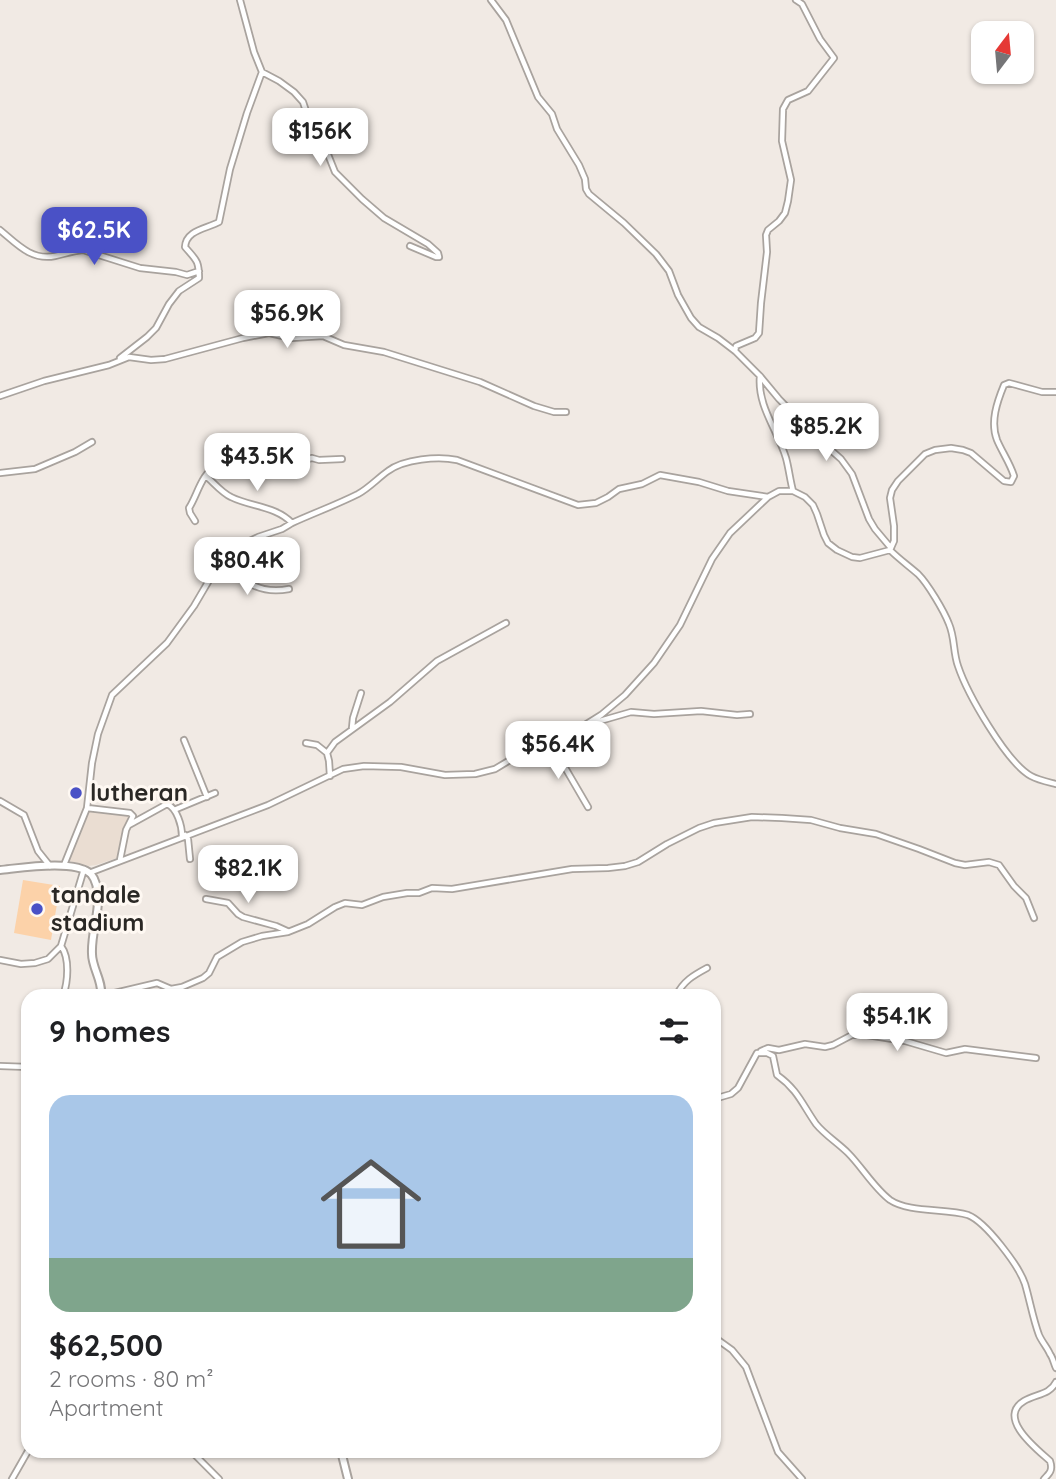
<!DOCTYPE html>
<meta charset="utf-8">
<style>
body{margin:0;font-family:Quicksand,sans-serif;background:#f6f6f6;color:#202124;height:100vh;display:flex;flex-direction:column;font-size:26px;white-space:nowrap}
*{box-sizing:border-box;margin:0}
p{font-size:23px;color:#757577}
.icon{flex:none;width:38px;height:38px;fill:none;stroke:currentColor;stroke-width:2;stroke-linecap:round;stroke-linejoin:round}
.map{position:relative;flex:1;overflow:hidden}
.details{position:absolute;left:21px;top:989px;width:700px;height:469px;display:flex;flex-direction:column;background:#fff;border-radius:21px;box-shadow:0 2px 5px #0004}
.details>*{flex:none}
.needle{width:46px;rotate:16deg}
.buttons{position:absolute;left:971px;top:21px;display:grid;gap:14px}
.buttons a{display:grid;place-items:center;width:63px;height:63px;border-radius:14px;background:#fff;box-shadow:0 2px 5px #0004;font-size:35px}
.price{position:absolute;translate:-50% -60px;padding:0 16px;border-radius:14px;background:#fff;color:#222;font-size:23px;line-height:46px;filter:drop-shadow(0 2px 4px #0008)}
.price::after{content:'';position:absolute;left:50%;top:42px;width:21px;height:16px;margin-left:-10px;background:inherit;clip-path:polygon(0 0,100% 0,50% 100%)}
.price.on{background:#4a51c6;color:#fff}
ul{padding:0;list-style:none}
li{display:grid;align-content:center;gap:14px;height:371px;padding:0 28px}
li span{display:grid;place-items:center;height:217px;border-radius:21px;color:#555}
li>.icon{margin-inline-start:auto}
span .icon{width:126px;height:126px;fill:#fffc;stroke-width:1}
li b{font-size:30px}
h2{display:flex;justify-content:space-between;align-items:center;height:84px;padding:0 28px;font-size:30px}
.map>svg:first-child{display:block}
</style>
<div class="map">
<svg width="1056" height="1479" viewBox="0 0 1056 1479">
<rect width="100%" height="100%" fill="#f1eae4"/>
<path fill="#eaddd2" d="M90,810L129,815L120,857L96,865L89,866L69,861Z"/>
<path fill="#fcd2a9" d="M23,880L60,886L51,940L14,933Z"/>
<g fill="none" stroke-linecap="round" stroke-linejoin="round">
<g stroke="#a9a39e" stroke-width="8">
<path id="minor" d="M491,0L506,20L538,97L552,114L557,129L579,165L585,179L586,189L589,194L624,223L656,254L669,271L678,295L691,318L699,327L718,338L735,351L760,376C757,406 778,431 786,458C789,469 790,480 793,491
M262,72L279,81L294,92L303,102L306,111L327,152L335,172L362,199L384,218L428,244L438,253L439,257H436L410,246
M0,230C16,243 31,261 55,256C64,254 73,251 83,250L140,268L176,272L187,275L199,271
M735,351L736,346L755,338L759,333L761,303L767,252L766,235L768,230L779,221L785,213L788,201L791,180L782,141L783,109L788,100L808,91L834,58L820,39L802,4L796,0
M120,358L147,337L156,328L169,304L179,291L199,278C199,260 196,260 185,247C186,230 206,229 219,222L230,169L247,113L262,72L254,52L240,0
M760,376L779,399L816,437L841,459L852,474L869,519L875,529L891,548
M0,396L44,381L109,365L129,357L151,360L165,359L243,338L269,333L292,338L323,336L344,345L384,352L480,382L534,406L554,412H566
M0,473L35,469L75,452L92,442
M206,476C214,483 222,493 231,497C251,507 276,506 292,523
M195,521L190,513L189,508C198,494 201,473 218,465C229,461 235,462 245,455L264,466L271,467L312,458L319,460L342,459
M890,550C899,559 909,566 918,574C928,584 944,611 949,624C955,638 953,652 958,666C967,693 1006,762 1031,776C1038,780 1048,782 1056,784
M221,560C243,580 257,595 289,589
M593,723L631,712L654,714L701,711L737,715L750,714
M352,728L353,718L361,693
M184,740L207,797
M306,743L317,745L327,753
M542,746L560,759L588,807
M330,776L329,761L327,753L335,742L390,702L437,661L506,623
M0,801L24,815L38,851L50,866
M87,808L130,813L133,816L126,830L120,860
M174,810L215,793
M129,825L167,804C177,808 182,826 182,836
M185,835L188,839L190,859
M64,865L87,808L92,763L98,734L112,695L167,643L194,606L221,560L231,550L258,537L282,529L292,523C314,513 336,505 358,494C369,488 378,478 388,471C404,459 438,456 457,460L578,505L596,503L608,497L619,489L642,484L660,475L699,482L728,491L768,497
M89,873L268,805L343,769L364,766L401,767L445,775L475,774L495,769L520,754L542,746L585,725L601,715L625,695L654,663L680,625L712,559L730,533L768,497L779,491H793L805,497L813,505L817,514L824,535L828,543L837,550L852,557L860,558L890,550L894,541V526L890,498L892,490L898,481L925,454L935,450L951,448L963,450L971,453L1004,481L1011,482L1014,476C1010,463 1002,452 997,440C990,422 997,402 1004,385L1009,383L1042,392H1056
M206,899L228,903L238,914L243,917L276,926L287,931
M61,946C70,958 68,982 63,996
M0,960L21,964L35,963L48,959L61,946L84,869
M102,996L157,983L171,989L182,987L203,978L209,973L217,957L242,942L262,936L288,932L308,924L335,907L345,903L362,905L383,897L407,893H419L432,888L452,889L572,869L608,868L625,866L638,862L667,844L699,828L714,823L752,817L782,818L811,820L840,828L876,834L919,849L955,863L965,865L989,862L999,865L1014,886L1026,898L1034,918
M676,996C683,981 694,975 707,968
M761,1051L768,1048L779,1050L805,1044L825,1047L833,1045L852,1035H867L905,1041L946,1053L965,1049L1036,1058
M0,1066L28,1067
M714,1099L731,1094L738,1088L757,1053H767L773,1056L777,1075C798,1090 802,1104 816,1124C825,1135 838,1143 848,1153C862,1167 874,1188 890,1200C909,1213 947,1208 968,1215C986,1222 1019,1266 1025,1284C1030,1301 1033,1319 1039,1335C1042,1342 1047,1347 1050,1354C1053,1358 1054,1364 1056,1368
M714,1337L732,1350L746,1367L778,1452L802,1479
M191,1451L219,1479
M12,1479L28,1451
M1044,1479C1050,1473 1053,1470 1050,1461C1038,1450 996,1418 1024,1401C1035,1394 1050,1395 1056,1382"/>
</g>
<g stroke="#a9a39e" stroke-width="10">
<path id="major" d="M0,870C21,868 75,859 91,874C97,881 98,891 98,900C98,918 91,935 92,954C92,968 103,981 101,996
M341,1451L348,1479"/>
</g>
<use href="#minor" stroke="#fff" stroke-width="4.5"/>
<use href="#major" stroke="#fff" stroke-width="6"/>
</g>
<g fill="#4a51c6" stroke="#fef8f2" stroke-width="2.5">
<circle cx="76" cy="793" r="7"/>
<circle cx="37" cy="909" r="7"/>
</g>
<g text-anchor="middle" stroke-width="6" stroke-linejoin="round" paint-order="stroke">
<g font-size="24" font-weight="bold" fill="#2a2825" stroke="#fef8f2" text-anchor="start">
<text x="90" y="801">lutheran</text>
<text x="51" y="903">tandale<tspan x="51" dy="28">stadium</tspan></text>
</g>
</g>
</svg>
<div class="buttons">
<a><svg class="needle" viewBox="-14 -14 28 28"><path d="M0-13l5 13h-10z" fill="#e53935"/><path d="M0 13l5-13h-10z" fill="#757577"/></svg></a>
</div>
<b class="price" style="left:320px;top:168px">$156K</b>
<b class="price on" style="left:94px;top:267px">$62.5K</b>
<b class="price" style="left:287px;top:350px">$56.9K</b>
<b class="price" style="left:826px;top:463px">$85.2K</b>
<b class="price" style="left:257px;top:493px">$43.5K</b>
<b class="price" style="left:247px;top:597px">$80.4K</b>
<b class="price" style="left:558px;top:781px">$56.4K</b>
<b class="price" style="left:248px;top:905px">$82.1K</b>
<b class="price" style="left:897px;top:1053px">$54.1K</b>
<section class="details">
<h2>9 homes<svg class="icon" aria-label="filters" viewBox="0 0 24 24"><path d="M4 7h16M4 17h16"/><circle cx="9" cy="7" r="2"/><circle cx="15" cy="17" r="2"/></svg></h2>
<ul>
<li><span style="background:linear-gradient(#a9c7e8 75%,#7fa58c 0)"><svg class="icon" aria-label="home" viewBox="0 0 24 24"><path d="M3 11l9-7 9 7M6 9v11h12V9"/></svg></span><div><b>$62,500</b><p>2 rooms · 80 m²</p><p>Apartment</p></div></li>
</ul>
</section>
</div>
